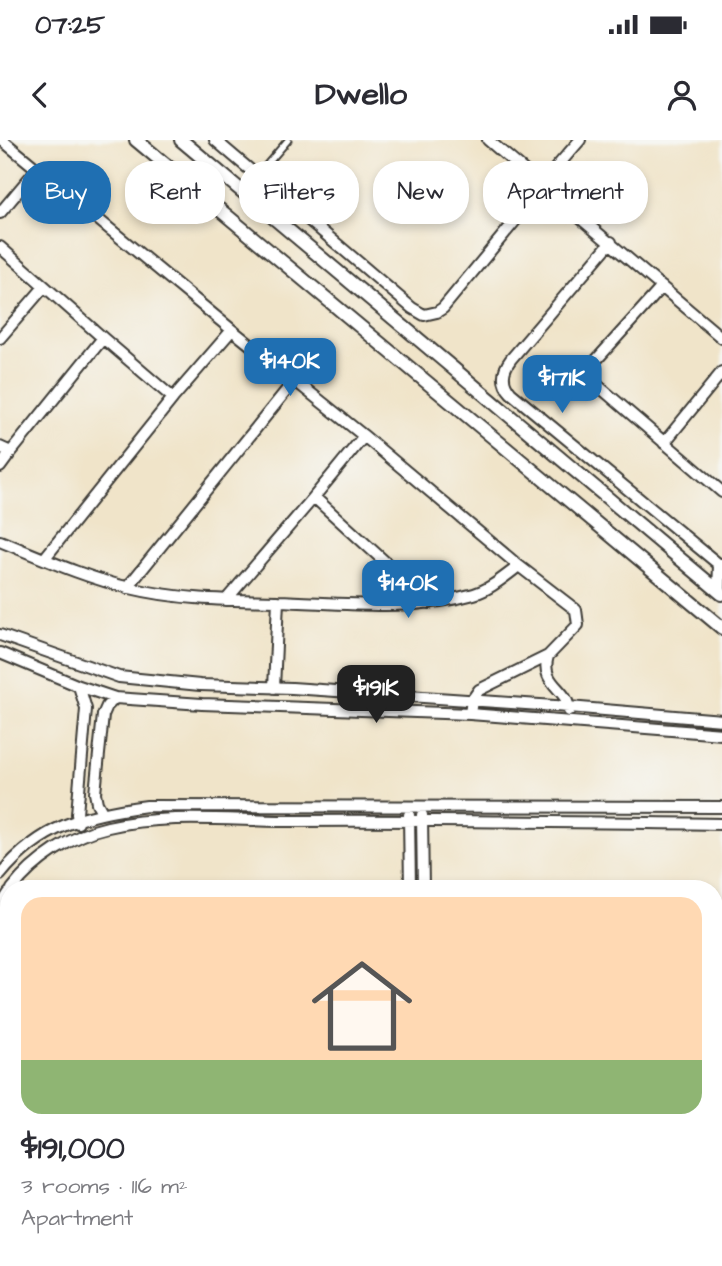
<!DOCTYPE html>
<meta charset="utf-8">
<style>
body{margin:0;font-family:"Architects Daughter",sans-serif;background:#f2f2f3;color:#2b2b33;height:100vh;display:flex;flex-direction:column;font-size:26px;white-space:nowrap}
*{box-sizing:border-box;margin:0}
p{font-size:23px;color:#7c7c81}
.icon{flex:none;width:38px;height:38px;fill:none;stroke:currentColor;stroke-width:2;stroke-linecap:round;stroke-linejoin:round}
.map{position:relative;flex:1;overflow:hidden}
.side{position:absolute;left:0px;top:740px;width:723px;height:387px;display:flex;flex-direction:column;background:#fff;border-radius:28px 28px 0 0;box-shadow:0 4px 10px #0003}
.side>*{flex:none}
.guide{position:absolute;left:21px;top:21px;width:681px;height:63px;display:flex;gap:14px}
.price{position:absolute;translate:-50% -60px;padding:0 16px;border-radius:14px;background:#1f6fb2;color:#fff;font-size:23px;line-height:46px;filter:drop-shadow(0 2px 4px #0008)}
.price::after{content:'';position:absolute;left:50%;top:42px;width:21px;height:16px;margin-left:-10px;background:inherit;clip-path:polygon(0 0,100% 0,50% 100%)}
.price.current{background:#222;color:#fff}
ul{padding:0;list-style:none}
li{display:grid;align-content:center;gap:14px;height:371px;padding:0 21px}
li span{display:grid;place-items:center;height:217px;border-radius:21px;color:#555}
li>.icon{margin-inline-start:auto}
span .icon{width:126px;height:126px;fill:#fffc;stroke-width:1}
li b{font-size:30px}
.tag{padding:0 24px;border-radius:28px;background:#fff;box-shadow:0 4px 10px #0003;font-size:24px;line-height:63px}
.tag.current{background:#1f6fb2;color:#fff}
.status{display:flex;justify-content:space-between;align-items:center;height:49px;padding:0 35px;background:#fff;direction:ltr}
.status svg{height:19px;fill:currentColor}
header{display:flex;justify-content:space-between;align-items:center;height:91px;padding:0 21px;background:#fff;font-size:32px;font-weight:800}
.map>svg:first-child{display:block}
</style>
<div class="status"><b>07:25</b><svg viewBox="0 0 49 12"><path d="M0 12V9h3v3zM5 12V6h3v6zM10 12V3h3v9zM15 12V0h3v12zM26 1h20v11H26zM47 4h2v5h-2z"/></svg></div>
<header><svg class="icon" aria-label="back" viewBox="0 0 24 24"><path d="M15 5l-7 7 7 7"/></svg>Dwello<svg class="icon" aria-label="person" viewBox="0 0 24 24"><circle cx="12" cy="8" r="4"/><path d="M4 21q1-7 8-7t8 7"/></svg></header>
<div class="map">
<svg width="722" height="1126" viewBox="0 0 722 1126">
<rect width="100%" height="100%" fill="#f6f6f2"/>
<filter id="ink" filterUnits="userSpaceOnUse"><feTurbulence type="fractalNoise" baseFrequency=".0143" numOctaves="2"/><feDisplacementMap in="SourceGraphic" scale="14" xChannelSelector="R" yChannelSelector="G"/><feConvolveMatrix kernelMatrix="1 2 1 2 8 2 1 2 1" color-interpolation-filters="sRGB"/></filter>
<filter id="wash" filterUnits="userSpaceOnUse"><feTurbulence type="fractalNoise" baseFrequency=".00686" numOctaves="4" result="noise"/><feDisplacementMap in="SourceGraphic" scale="28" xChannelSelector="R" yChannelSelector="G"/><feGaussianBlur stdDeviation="1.57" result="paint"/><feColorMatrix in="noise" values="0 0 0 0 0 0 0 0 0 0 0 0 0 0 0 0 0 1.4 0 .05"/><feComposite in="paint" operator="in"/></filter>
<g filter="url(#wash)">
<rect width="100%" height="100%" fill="#f0e4c9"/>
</g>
<g filter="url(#ink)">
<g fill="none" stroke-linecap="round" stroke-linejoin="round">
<g stroke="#3c3a36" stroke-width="9">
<path id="service" d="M258,35L288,0"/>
</g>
<g stroke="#3c3a36" stroke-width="14">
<path id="minor" d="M2,0L232,190L364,296L519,426L576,470L578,485L548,516L479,550L472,560L470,574
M215,0L412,168L424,175L437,172L443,168L543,47
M488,0L722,198
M541,45L580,0
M0,73L37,29
M611,102L511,219C502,231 501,242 511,253L722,427
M0,107L103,198
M662,147L590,227L588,237L722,352
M0,198L44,147
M664,303L722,232
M0,307L11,312L0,327
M11,312L103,198L173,258
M314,357L364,296
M0,401C42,418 86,438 130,448C179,460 228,460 278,461C343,463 411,472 474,454C491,449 505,436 519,426
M44,419L173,258L232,190
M127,448L294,241
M226,460L314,357L430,463
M0,495L119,537L200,545L292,548L569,567L722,580
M0,513L79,546L86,569L77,674L78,683
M548,516C539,545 569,548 569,571
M79,546L115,558
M274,548L278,461
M102,672L97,663L95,653L103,575L107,566L115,558L202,564L470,574L722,594
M409,675L410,749
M422,675L423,749
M0,735C41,685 86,674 147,666L722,667
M12,749C34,720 72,695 108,687C168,673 232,681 293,681C436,680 579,682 722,684
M0,767L9,753
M714,776L722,777
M714,885L722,892
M0,913H9
M714,957H722
M0,985L9,984
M0,999L9,997
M0,1082H9
M61,1118V1126
M155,1118V1126
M569,1118L570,1126
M585,1118L586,1126"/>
</g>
<g stroke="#3c3a36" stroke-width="16">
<path id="tertiary" d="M136,0L722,488
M181,0L722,454
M719,451L720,425"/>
</g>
<use href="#service" stroke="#fff" stroke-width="5"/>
<use href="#minor" stroke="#fff" stroke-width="10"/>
<use href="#tertiary" stroke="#fff" stroke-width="12"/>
</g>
</g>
</svg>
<b class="price" style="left:290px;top:258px">$140K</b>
<b class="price" style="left:562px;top:275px">$171K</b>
<b class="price" style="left:408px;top:480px">$140K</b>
<b class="price current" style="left:376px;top:585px">$191K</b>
<div class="guide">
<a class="tag current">Buy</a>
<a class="tag">Rent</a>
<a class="tag">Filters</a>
<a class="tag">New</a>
<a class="tag">Apartment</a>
</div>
<section class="side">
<ul>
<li><span style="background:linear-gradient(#ffd9b3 75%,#8fb573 0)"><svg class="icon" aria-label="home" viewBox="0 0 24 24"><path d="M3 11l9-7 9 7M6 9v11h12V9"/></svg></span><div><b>$191,000</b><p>3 rooms · 116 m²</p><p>Apartment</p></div></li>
</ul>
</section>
</div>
